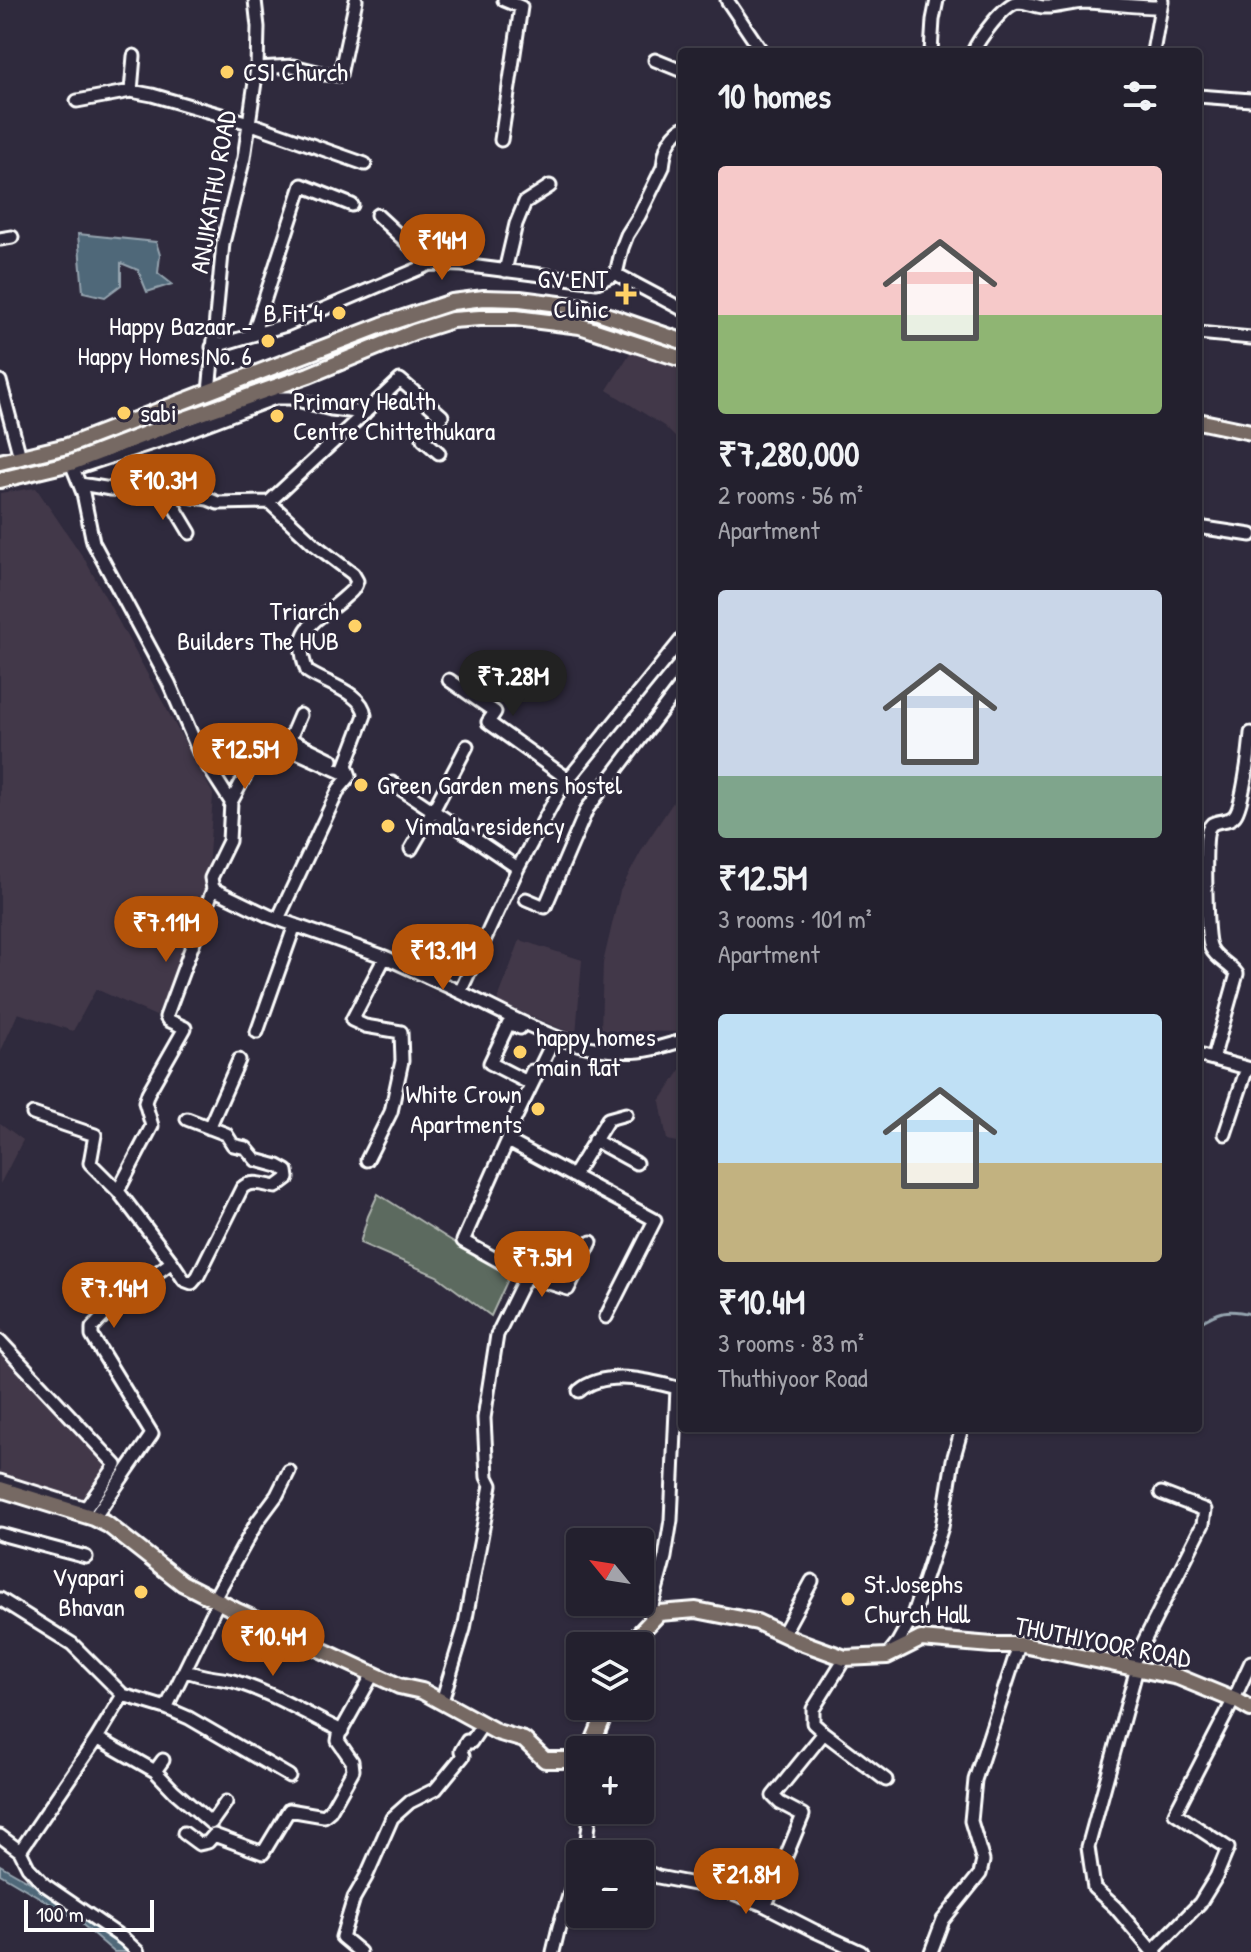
<!DOCTYPE html>
<meta charset="utf-8">
<style>
body{margin:0;font-family:"Patrick Hand",sans-serif;background:#2b2836;color:#f1f3f6;height:100vh;display:flex;flex-direction:column;font-size:30px;white-space:nowrap}
*{box-sizing:border-box;margin:0}
p{font-size:26px;color:#a3a3aa}
.icon{flex:none;width:44px;height:44px;fill:none;stroke:currentColor;stroke-width:2;stroke-linecap:round;stroke-linejoin:round}
.map{position:relative;flex:1;overflow:hidden}
.panel{position:absolute;left:678px;top:48px;width:524px;height:1384px;display:flex;flex-direction:column;background:#23202e;border-radius:8px;box-shadow:0 2px 6px #0004,0 0 0 2px #403e4a}
.panel>*{flex:none}
.needle{width:52px;rotate:300deg}
.tools{position:absolute;left:566px;top:1528px;display:grid;gap:16px}
.tools a{display:grid;place-items:center;width:88px;height:88px;border-radius:8px;background:#23202e;box-shadow:0 2px 6px #0004,0 0 0 2px #403e4a;font-size:40px}
.scale{position:absolute;left:24px;bottom:20px;width:130px;box-sizing:border-box;padding-left:8px;border:4px solid #fff;border-top:0;font-size:22px;line-height:28px;white-space:nowrap;color:#fff;-webkit-text-stroke:6px #2f2a3d;paint-order:stroke}
.price{position:absolute;translate:-50% -68px;padding:0 18px;border-radius:28px;background:#b45309;color:#fff;font-size:26px;line-height:52px;filter:drop-shadow(0 2px 4px #0008)}
.price::after{content:'';position:absolute;left:50%;top:48px;width:24px;height:18px;margin-left:-12px;background:inherit;clip-path:polygon(0 0,100% 0,50% 100%)}
.price.selected{background:#222;color:#fff}
ul{padding:0;list-style:none}
li{display:grid;align-content:center;gap:16px;height:424px;padding:0 40px}
li span{display:grid;place-items:center;height:248px;border-radius:8px;color:#555}
li>.icon{margin-inline-start:auto}
span .icon{width:144px;height:144px;fill:#fffc;stroke-width:1}
li b{font-size:34px}
h2{display:flex;justify-content:space-between;align-items:center;height:96px;padding:0 40px;font-size:34px}
.map>svg:first-child{display:block}
</style>
<div class="map">
<svg width="1251" height="1952" viewBox="0 0 1251 1952">
<rect width="100%" height="100%" fill="#2f2a3d"/>
<filter id="ink" filterUnits="userSpaceOnUse"><feTurbulence type="fractalNoise" baseFrequency=".0125" numOctaves="2"/><feDisplacementMap in="SourceGraphic" scale="16" xChannelSelector="R" yChannelSelector="G"/><feConvolveMatrix kernelMatrix="1 2 1 2 8 2 1 2 1" color-interpolation-filters="sRGB"/></filter>
<g filter="url(#ink)">
<path fill="#433949" d="M632,350L682,367V444L664,426L607,390Z
M36,488L85,560L213,794L207,886L191,941L174,980L156,1016L96,989L73,1031L18,1013L0,1053V493Z
M682,789V1032L601,1031L603,963L620,891L644,846Z
M520,940L582,960L576,1035L497,1002Z
M682,1068V1143L667,1140L660,1101Z
M0,1123L23,1140L0,1184Z
M0,1327L125,1463L91,1512L0,1485Z"/>
<path fill="#5c6a5f" stroke="#aeb4af" stroke-width="2" d="M378,1194L449,1239L510,1275L491,1316L437,1276L360,1243L368,1216Z"/>
<path fill="#4f6779" stroke="#95a4af" stroke-width="2" d="M78,234L156,242L160,255L158,273L172,284L147,292L138,270L121,263V285L105,297L83,292Z
M0,1865C45,1891 94,1916 132,1952H114L76,1919L0,1874Z"/>
<g fill="none" stroke-linecap="round" stroke-linejoin="round">
<path stroke="#95a4af" stroke-width="3" d="M1198,1324C1219,1311 1227,1308 1251,1314"/>
<g stroke="#fff" stroke-width="17">
<path id="minor" d="M727,0L762,52
M931,52L933,20L937,0
M973,52C978,40 1004,4 1018,2C1026,2 1035,6 1043,7C1057,8 1071,2 1086,2C1111,3 1135,7 1160,7
M1153,52L1162,1
M655,60L682,71
M257,68L293,66L325,74L340,75L356,0
M131,91L134,56
M1198,96L1251,100
M77,101L131,91L152,95L249,123L365,164
M501,140L521,7L504,0
M377,215L430,264
M0,239L12,237
M505,271L516,224L525,202L550,186
M616,274L622,248L627,235L639,216L663,167C665,150 668,138 682,128
M1198,333L1251,338
M249,336L255,329L302,185L352,205
M212,347L286,325L430,264L462,265L597,282L616,274L682,309
M0,381L20,457
M209,392L223,243L244,158L257,68L258,27L255,0
M71,463L83,493L93,542L169,683L199,752L231,802L229,841L211,878L213,889L269,916L385,957L460,992
M79,467L177,435L275,398H290L331,409L365,413
M80,484L111,489L169,493L208,499L218,503L269,502L315,545L353,574L357,581C355,588 352,591 346,596C320,621 289,625 307,671C323,683 363,692 365,715L346,765L350,776L339,789L278,919
M166,493L190,533
M269,502L400,380L442,416L423,439L439,453
M1198,527L1251,535
M682,639L561,788L518,868L460,992C516,1018 576,1057 640,1051C654,1050 669,1044 682,1041
M449,680L495,712L488,722L568,779
M289,739L332,760
M288,743L300,715
M392,783L518,868
M231,802C243,782 254,750 277,743L350,776
M411,849L433,811L467,746
M526,899L545,907L587,809L682,684
M520,1028L509,1023L490,1063L527,1082L532,1071
M257,1032L295,925
M555,1037L513,1123L510,1135L512,1143L655,1220L606,1317
M1198,1055L1213,1059L1237,974C1230,964 1216,959 1211,948C1205,937 1205,849 1207,835C1208,828 1208,829 1212,824C1219,820 1230,822 1235,815C1243,805 1250,748 1251,733
M1213,1059L1251,1069
M33,1114L95,1135L90,1163L118,1191
M209,1128L239,1060
M1225,1134L1247,1068
M594,1140L636,1163
M367,1160L391,1112L402,1061L401,1032L365,1026L352,1020L385,957
M573,1176L608,1119L626,1114
M172,1262L184,1280L192,1283L198,1276L242,1188C251,1179 265,1185 276,1187L288,1178L287,1171L278,1166L256,1160L246,1148L233,1145L226,1134L187,1119
M526,1276L568,1289L591,1242
M0,1341L116,1465L86,1508L0,1481
M579,1391C605,1369 648,1380 677,1388
M94,1518L152,1434L92,1336V1328L119,1300L172,1262L118,1191L152,1126L145,1102L148,1093L185,1028L168,1020L166,1017L213,889
M0,1534L86,1557
M0,1599L72,1644L123,1695L97,1738L155,1771L163,1760
M214,1599L257,1522L277,1495L289,1471
M653,1620L650,1613L665,1557L671,1520L677,1388H682
M783,1634L812,1581
M890,1652L898,1642L913,1615L942,1527L953,1460L962,1428
M1131,1667L1203,1524L1205,1510L1161,1493
M1137,1668L1088,1847L1094,1888L1115,1907L1153,1952
M185,1670C201,1678 216,1677 233,1681C271,1692 306,1714 342,1731
M123,1695L166,1708L189,1718L289,1776
M442,1701L464,1629L491,1485L487,1477L484,1418L497,1335L526,1276L463,1241L510,1135
M166,1708L218,1602
M824,1733L886,1780
M155,1771L174,1791L211,1823L226,1802
M592,1810L590,1816L587,1840L614,1854
M184,1833L199,1844L208,1842L214,1835L263,1853L289,1810L324,1816L330,1811L353,1770L352,1761L338,1741L339,1735L373,1674
M0,1836L20,1851L28,1867L45,1885L124,1939L138,1952
M20,1851L97,1738
M640,1869L658,1877L725,1890L762,1904L815,1931L861,1952
M766,1905L803,1815L780,1803L773,1796L824,1733L813,1723V1709L845,1658
M360,1952L342,1937L354,1898L366,1877L392,1818L410,1802L436,1789L463,1756L461,1751L467,1741L471,1742L483,1724
M553,1952L559,1927L580,1861
M931,1952L943,1920L980,1874L983,1861L971,1821L975,1780L1019,1645
M1156,1952L1153,1951L1200,1903L1216,1877L1228,1848L1175,1813L1234,1699L1251,1662"/>
</g>
<g stroke="#fff" stroke-width="20">
<path id="major" d="M1198,421L1251,432
M0,462L67,446L382,325L452,302L484,298L520,299L583,307L682,341
M0,480L71,463L179,421L309,375L414,332L452,320L480,318H516L580,326L682,359
M0,1489L94,1518L108,1525L182,1583L235,1610L399,1686L422,1691L497,1732L524,1740L545,1760H575L580,1756
M634,1646L639,1634L659,1613L696,1610L757,1622L798,1641L845,1658L887,1656L921,1639L992,1645H1023L1178,1677L1239,1702L1251,1709
M587,1750L591,1747L608,1706"/>
</g>
<use href="#minor" stroke="#2f2a3d" stroke-width="11"/>
<use href="#major" stroke="#766964" stroke-width="14"/>
</g>
</g>
<g fill="#ffd166" stroke="#2f2a3d" stroke-width="3">
<circle cx="227" cy="72" r="8"/>
<path d="M622 282h8v8h8v8h-8v8h-8v-8h-8v-8h8z"/>
<circle cx="339" cy="313" r="8"/>
<circle cx="268" cy="341" r="8"/>
<circle cx="124" cy="413" r="8"/>
<circle cx="277" cy="416" r="8"/>
<circle cx="355" cy="626" r="8"/>
<circle cx="361" cy="785" r="8"/>
<circle cx="388" cy="826" r="8"/>
<circle cx="520" cy="1052" r="8"/>
<circle cx="538" cy="1109" r="8"/>
<circle cx="141" cy="1592" r="8"/>
<circle cx="848" cy="1599" r="8"/>
</g>
<g text-anchor="middle" stroke-width="6" stroke-linejoin="round" paint-order="stroke">
<g font-size="26" fill="#fff" stroke="#2f2a3d" text-anchor="start">
<text x="243" y="81">CSI Church</text>
<text x="608" y="288" text-anchor="end">GV ENT<tspan x="608" dy="30">Clinic</tspan></text>
<text x="323" y="322" text-anchor="end">B Fit 4</text>
<text x="252" y="335" text-anchor="end">Happy Bazaar -<tspan x="252" dy="30">Happy Homes No. 6</tspan></text>
<text x="293" y="410">Primary Health<tspan x="293" dy="30">Centre Chittethukara</tspan></text>
<text x="140" y="422">sabi</text>
<text x="339" y="620" text-anchor="end">Triarch<tspan x="339" dy="30">Builders The HUB</tspan></text>
<text x="377" y="794">Green Garden mens hostel</text>
<text x="404" y="835">Vimala residency</text>
<text x="536" y="1046">happy homes<tspan x="536" dy="30">main flat</tspan></text>
<text x="522" y="1103" text-anchor="end">White Crown<tspan x="522" dy="30">Apartments</tspan></text>
<text x="125" y="1586" text-anchor="end">Vyapari<tspan x="125" dy="30">Bhavan</tspan></text>
<text x="864" y="1593">St.Josephs<tspan x="864" dy="30">Church Hall</tspan></text>
</g>
<g font-size="26" fill="#fff" stroke="#2f2a3d">
<text transform="translate(213 192) rotate(-80)" y="9">ANJIKATHU ROAD</text>
<text transform="translate(1103 1642) rotate(11)" y="9">THUTHIYOOR ROAD</text>
</g>
</g>
</svg>
<div class="tools">
<a><svg class="needle" viewBox="-14 -14 28 28"><path d="M0-13l5 13h-10z" fill="#e53935"/><path d="M0 13l5-13h-10z" fill="#a3a3aa"/></svg></a>
<a><svg class="icon" aria-label="layers" viewBox="0 0 24 24"><path d="M12 4l9 5-9 5-9-5zM3 14l9 5 9-5"/></svg></a>
<a>+</a>
<a>−</a>
</div>
<div class="scale">100 m</div>
<b class="price" style="left:442px;top:282px">₹14M</b>
<b class="price" style="left:163px;top:522px">₹10.3M</b>
<b class="price selected" style="left:513px;top:718px">₹7.28M</b>
<b class="price" style="left:245px;top:791px">₹12.5M</b>
<b class="price" style="left:166px;top:964px">₹7.11M</b>
<b class="price" style="left:443px;top:992px">₹13.1M</b>
<b class="price" style="left:542px;top:1299px">₹7.5M</b>
<b class="price" style="left:114px;top:1330px">₹7.14M</b>
<b class="price" style="left:273px;top:1678px">₹10.4M</b>
<b class="price" style="left:746px;top:1916px">₹21.8M</b>
<section class="panel">
<h2>10 homes<svg class="icon" aria-label="filters" viewBox="0 0 24 24"><path d="M4 7h16M4 17h16"/><circle cx="9" cy="7" r="2"/><circle cx="15" cy="17" r="2"/></svg></h2>
<ul>
<li><span style="background:linear-gradient(#f6c9c9 60%,#8fb573 0)"><svg class="icon" aria-label="home" viewBox="0 0 24 24"><path d="M3 11l9-7 9 7M6 9v11h12V9"/></svg></span><div><b>₹7,280,000</b><p>2 rooms · 56 m²</p><p>Apartment</p></div></li>
<li><span style="background:linear-gradient(#c9d6e8 75%,#7fa58c 0)"><svg class="icon" aria-label="home" viewBox="0 0 24 24"><path d="M3 11l9-7 9 7M6 9v11h12V9"/></svg></span><div><b>₹12.5M</b><p>3 rooms · 101 m²</p><p>Apartment</p></div></li>
<li><span style="background:linear-gradient(#bfe0f5 60%,#c2b280 0)"><svg class="icon" aria-label="home" viewBox="0 0 24 24"><path d="M3 11l9-7 9 7M6 9v11h12V9"/></svg></span><div><b>₹10.4M</b><p>3 rooms · 83 m²</p><p>Thuthiyoor Road</p></div></li>
</ul>
</section>
</div>
